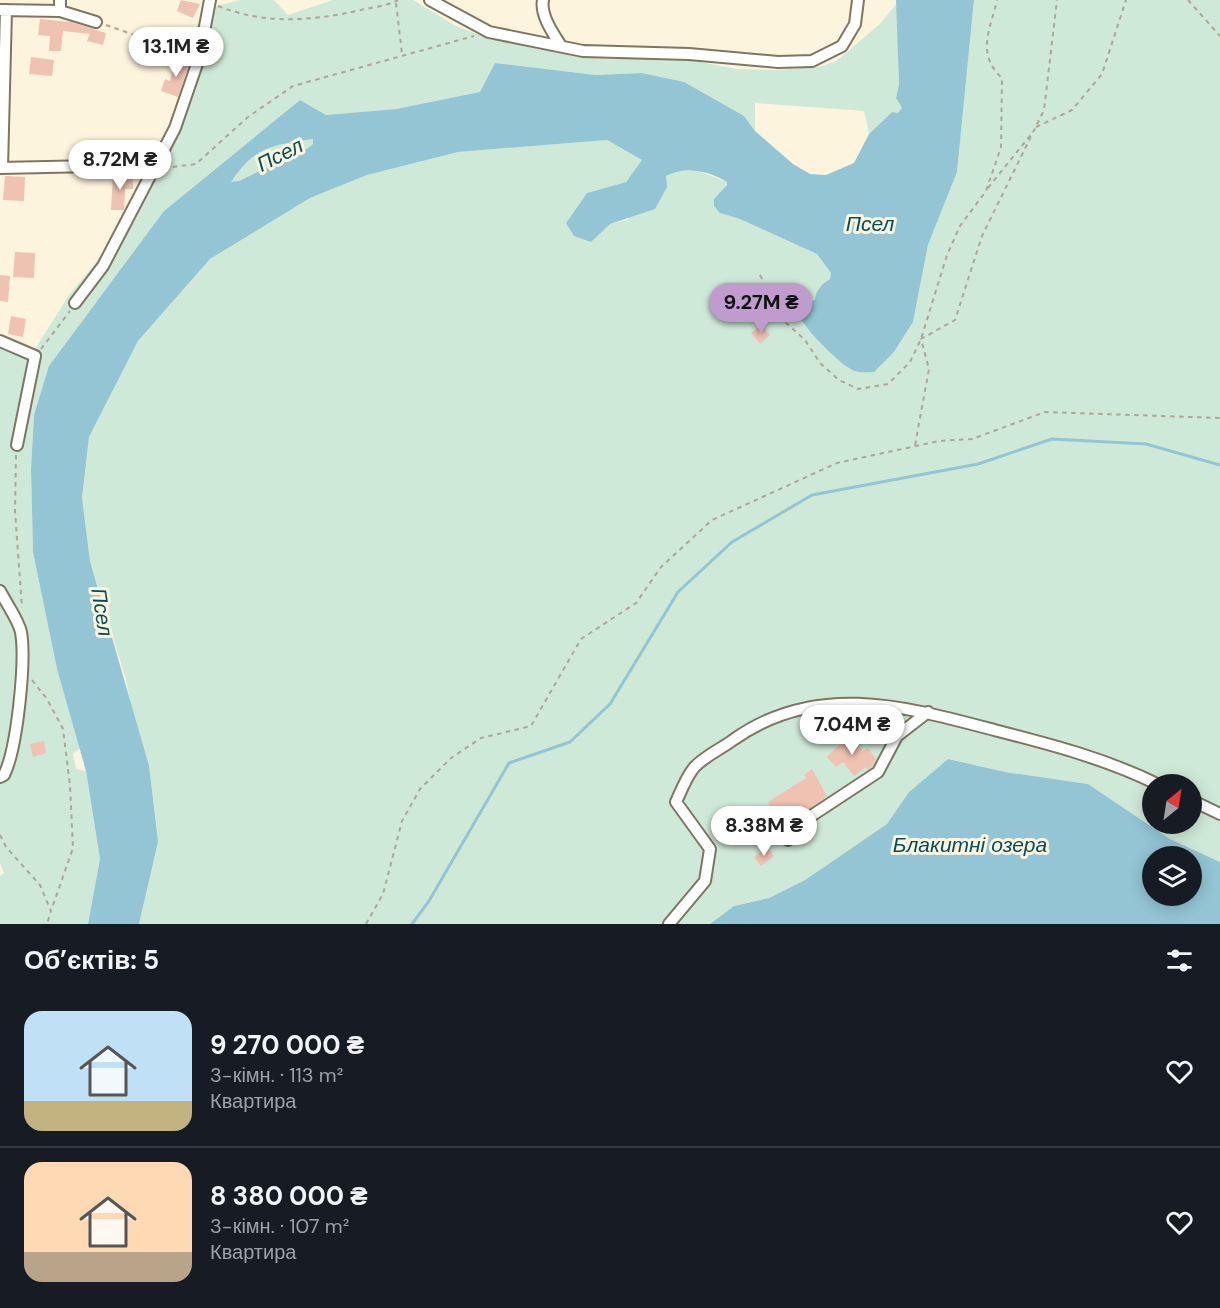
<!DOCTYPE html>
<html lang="uk">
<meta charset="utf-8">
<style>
body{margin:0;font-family:"DM Sans",sans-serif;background:#242831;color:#f1f3f6;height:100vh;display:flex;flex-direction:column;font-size:22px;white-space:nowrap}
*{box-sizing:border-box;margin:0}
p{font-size:20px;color:#9ea1a6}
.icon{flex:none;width:33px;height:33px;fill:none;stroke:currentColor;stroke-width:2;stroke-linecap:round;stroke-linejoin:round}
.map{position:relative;height:924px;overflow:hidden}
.side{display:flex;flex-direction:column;background:#171b24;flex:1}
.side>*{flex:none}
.needle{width:39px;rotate:30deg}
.controls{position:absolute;left:1142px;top:774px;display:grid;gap:12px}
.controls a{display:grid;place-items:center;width:60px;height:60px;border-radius:50%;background:#171b24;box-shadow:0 3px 15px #0003;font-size:30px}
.price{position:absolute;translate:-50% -51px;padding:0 14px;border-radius:21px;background:#fff;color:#222;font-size:20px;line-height:39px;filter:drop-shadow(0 2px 3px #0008)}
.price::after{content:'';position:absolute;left:50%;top:36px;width:18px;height:14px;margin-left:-9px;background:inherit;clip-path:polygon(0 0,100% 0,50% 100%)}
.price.selected{background:#c09bce;color:#111}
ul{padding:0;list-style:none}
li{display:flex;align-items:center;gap:18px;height:150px;padding:0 24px}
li+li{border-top:2px solid #363941}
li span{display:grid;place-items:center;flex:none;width:168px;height:120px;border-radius:18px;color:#555}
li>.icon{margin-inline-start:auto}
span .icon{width:72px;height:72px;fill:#fffc;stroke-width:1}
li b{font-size:26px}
h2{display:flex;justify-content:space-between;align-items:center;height:72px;padding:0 24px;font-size:26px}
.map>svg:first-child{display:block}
</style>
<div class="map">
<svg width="1220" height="924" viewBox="0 0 1220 924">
<rect width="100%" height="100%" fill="#fdf4dd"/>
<path fill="#cfe9d8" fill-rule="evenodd" d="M240,0H274L288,15L333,0H413L456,26L488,38L592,58L689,60L737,69L775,70L818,67L835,62L880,24L897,3L899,85L896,98L902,108L898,113L892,112L869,134L864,111L755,103V131L744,116L641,73L596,75L495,63L481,92L396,109L326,115L300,100L164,211L34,415L31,469L33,552L57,669L80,748L73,754L76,769L86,771L100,859L88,924H0V876L4,873L0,863V348L28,360L69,295L99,259L166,140L196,51L205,9Z
M974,0H1220V862L1170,839L1088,784L1005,772L948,759L909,792L887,824L805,880L769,898L734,906L710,924H139L158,842L126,680L90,561L82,498L89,437L138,341L210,259L310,198L367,175L458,152L607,140L642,160L626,182L587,193L566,223L610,224L627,220L666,176L675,171H699L727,182L720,213L740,219L817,254L832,274L830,279C822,282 815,291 815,300L803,303L802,322L817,337L913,322L928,245L957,172ZM1152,784H1191V824H1152Z
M314,139L313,144L308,148L239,181L230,183C258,145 270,145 314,139Z"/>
<path fill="#93c5d4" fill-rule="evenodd" d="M896,0H974L957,172L928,245L913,322L893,353L874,372C869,372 860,373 855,371C840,366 791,316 793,301L803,303L815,300C815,291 822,283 830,279L831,273L817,254L740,219L720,213L714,206V199L727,185V182C709,171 685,166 666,176L667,187L655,209L610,224L591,242L574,236L566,223L587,193L626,182L642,160L607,140L458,152L367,175L310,198L210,259L138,341L89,437L82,498L90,561L149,766L158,842L139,924H88L100,859L86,771L57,669L33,552L31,469L34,415L49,366L164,211L300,100L326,115L396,109L480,92L495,63L596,75L641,73L684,82L744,116L755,131L793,164L810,174L826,175L854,163L869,134L892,112L898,113L902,108L896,98L899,84ZM313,139V144L308,148L239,181L231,182C255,146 273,145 313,139Z
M948,759L1005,772L1088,784L1170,839L1220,862V924H710L734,906L769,898L805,880L887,824L909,792ZM1152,856H1191V896H1152Z"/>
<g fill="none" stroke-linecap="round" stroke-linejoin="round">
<path stroke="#93c5d4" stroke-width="3" d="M412,924L429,901L509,763L570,742L610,704L678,592L732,542L812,495L978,464L1052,439L1146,444L1220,465"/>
</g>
<path fill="#efc2b2" d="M181,0L200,4L193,18L177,11Z
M40,19L71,22L106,33L103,45L87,41L90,34L63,31L61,51H49L50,36L38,35Z
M31,57L54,60L52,76L29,74Z
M176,57L190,61L178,97L161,91L165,79L170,81Z
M113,175L133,176V189H125L124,210H111Z
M5,176L25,177L24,201L3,200Z
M15,252L35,253L34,278L13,277Z
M0,275L10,276L8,302L0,301Z
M11,316L26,319L23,337L8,334Z
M762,325L770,335L760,344L751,333Z
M849,735L863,751L868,748L876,759L872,767L868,770L866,767L854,776L843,762L836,767L827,757Z
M44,741L46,753L33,757L30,744Z
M812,769L827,796L783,829L768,802L806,778L804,775Z
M767,847L774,856L761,866L754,857Z"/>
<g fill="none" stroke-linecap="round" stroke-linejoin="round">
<g stroke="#7e7663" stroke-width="14">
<path id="minor" d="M430,0L489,32L583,51L689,54L778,62L812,61L842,46L855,24L858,0
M543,0C540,15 553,33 561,46
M0,10L60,11V0
M60,11L96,22
M0,168L93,166L153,170
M2,168L6,10
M75,303L103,266L175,128L199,58L210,0
M0,341L35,356L17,445
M0,591C6,603 18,619 21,632C26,662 17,749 4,775L0,777
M1191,800L1220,814
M788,840L802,822L878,772L897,736L928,712
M669,924L705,881L710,849L676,802C681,791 686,778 693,769C701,758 721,749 733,740C817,680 907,707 998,731C1053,745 1106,759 1157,784"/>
</g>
<path stroke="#ada694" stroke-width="2" stroke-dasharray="4.5 4.5" stroke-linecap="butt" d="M1188,0L1220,36
M396,3L402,54
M218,6C266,25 312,21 361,10C373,7 387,6 398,0
M106,25L188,54
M1036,127L1072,110L1102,74L1126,0
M164,168L196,164L248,117L293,86L474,36
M988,188L1033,132
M760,275L784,321L805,340L820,363L839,380L858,389L888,384L910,362L921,339L947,255L960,226L986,191L1001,147L1002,78C976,54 990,30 997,0
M41,349L70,311
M915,445L929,369L921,339L955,320L982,236L1044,110L1057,0
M16,455L15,511L22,608
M32,680L47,699L63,729L70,786L73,848L51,911
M0,835L6,847L40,885L51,911L47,924
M366,924L383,894L402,821L420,789L451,758L481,738L531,726L581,639L636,603L661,567L712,520L837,463L939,441L972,439L1045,412L1220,418"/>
<use href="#minor" stroke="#fff" stroke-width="10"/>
</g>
<g text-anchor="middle" stroke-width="6" stroke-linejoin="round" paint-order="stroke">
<g font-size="21" font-style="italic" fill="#034e5e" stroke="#fdf4dd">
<text transform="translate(280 155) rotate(-27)" y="7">Псел</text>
<text x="870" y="231">Псел</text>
<text transform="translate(102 612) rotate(81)" y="7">Псел</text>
<text x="970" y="852">Блакитні озера</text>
</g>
</g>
</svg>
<div class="controls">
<a><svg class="needle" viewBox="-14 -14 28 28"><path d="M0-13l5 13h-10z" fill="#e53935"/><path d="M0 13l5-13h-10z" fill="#9ea1a6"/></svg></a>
<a><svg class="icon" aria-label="layers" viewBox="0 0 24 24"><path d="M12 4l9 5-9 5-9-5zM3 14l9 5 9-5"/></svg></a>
</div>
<b class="price" style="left:176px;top:78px">13.1M ₴</b>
<b class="price" style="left:120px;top:191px">8.72M ₴</b>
<b class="price selected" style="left:761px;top:334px">9.27M ₴</b>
<b class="price" style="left:852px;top:756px">7.04M ₴</b>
<b class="price" style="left:764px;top:857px">8.38M ₴</b>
</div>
<section class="side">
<h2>Об’єктів: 5<svg class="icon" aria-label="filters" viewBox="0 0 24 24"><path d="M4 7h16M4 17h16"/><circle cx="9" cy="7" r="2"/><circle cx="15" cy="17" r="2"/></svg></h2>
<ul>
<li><span style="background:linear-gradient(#bfe0f5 75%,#c2b280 0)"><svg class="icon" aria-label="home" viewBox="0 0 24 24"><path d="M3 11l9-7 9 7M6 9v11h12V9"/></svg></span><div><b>9 270 000 ₴</b><p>3-кімн. · 113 m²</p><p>Квартира</p></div><svg class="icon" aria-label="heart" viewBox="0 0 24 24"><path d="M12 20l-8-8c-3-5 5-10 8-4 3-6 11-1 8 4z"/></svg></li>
<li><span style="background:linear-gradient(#ffd9b3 75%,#b9a48a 0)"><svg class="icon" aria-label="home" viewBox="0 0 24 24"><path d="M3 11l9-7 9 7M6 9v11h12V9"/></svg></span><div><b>8 380 000 ₴</b><p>3-кімн. · 107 m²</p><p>Квартира</p></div><svg class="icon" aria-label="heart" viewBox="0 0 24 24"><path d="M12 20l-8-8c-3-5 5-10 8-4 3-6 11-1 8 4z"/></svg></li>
</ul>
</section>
